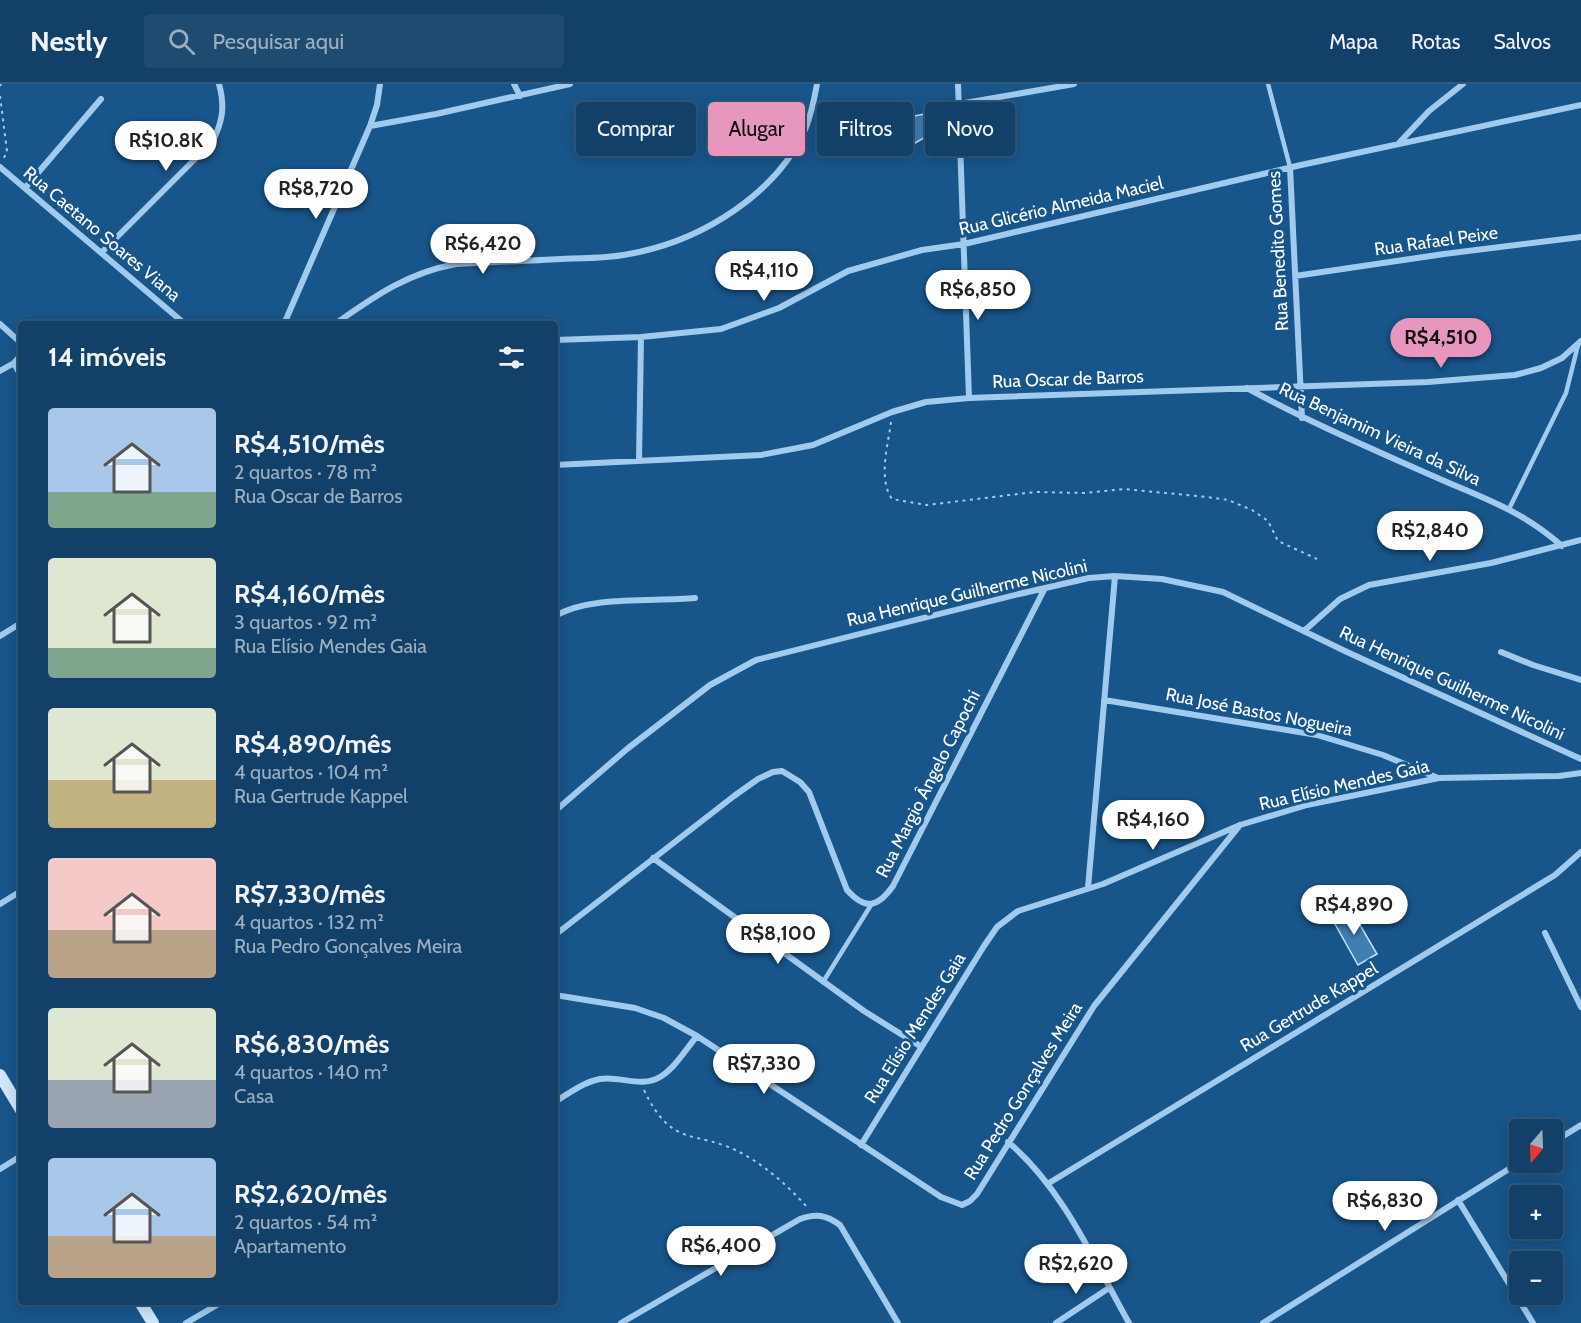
<!DOCTYPE html>
<html lang="pt">
<meta charset="utf-8">
<style>
body{margin:0;font-family:Cabin,sans-serif;background:#1f4b71;color:#f1f3f6;height:100vh;display:flex;flex-direction:column;font-size:22px;white-space:nowrap}
*{box-sizing:border-box;margin:0}
p{font-size:20px;color:#9cafc0}
.icon{flex:none;width:33px;height:33px;fill:none;stroke:currentColor;stroke-width:2;stroke-linecap:round;stroke-linejoin:round}
.map{position:relative;flex:1;overflow:hidden}
.panel{position:absolute;left:18px;top:237px;width:540px;height:984px;display:flex;flex-direction:column;background:#124068;border-radius:6px;box-shadow:0 3px 15px #0003,0 0 0 2px #31597c}
.panel>*{flex:none}
.guide{position:absolute;left:576px;top:18px;width:570px;height:54px;display:flex;gap:12px}
.needle{width:39px;rotate:199deg}
.controls{position:absolute;left:1509px;top:1035px;display:grid;gap:12px}
.controls a{display:grid;place-items:center;width:54px;height:54px;border-radius:6px;background:#124068;box-shadow:0 3px 15px #0003,0 0 0 2px #31597c;font-size:30px}
.price{position:absolute;translate:-50% -51px;padding:0 14px;border-radius:21px;background:#fff;color:#222;font-size:20px;line-height:39px;filter:drop-shadow(0 2px 3px #0008)}
.price::after{content:'';position:absolute;left:50%;top:36px;width:18px;height:14px;margin-left:-9px;background:inherit;clip-path:polygon(0 0,100% 0,50% 100%)}
.price.selected{background:#e797bd;color:#111}
ul{padding:0;list-style:none}
li{display:flex;align-items:center;gap:18px;height:150px;padding:0 30px}
li span{display:grid;place-items:center;flex:none;width:168px;height:120px;border-radius:6px;color:#555}
li>.icon{margin-inline-start:auto}
span .icon{width:72px;height:72px;fill:#fffc;stroke-width:1}
li b{font-size:26px}
h2{display:flex;justify-content:space-between;align-items:center;height:72px;padding:0 30px;font-size:26px}
.tag{padding:0 21px;border-radius:6px;background:#124068;box-shadow:0 3px 15px #0003,0 0 0 2px #31597c;font-size:21px;line-height:54px}
.tag.selected{background:#e797bd;color:#111}
header{display:flex;align-items:center;gap:36px;box-sizing:border-box;height:84px;padding:0 30px;background:#124068;border-bottom:2px solid #31597c}
header strong{font-size:28px}
nav{display:flex;gap:33px;margin-inline-start:auto;font-size:21px}
.search{width:420px;height:54px;background:#1f4b71;display:flex;align-items:center;gap:15px;box-sizing:border-box;padding:0 21px;border-radius:6px;color:#9cafc0;font-size:22px}
.map>svg:first-child{display:block}
</style>
<header>
<strong>Nestly</strong>
<div class="search"><svg class="icon" aria-label="search" viewBox="0 0 24 24"><circle cx="10" cy="10" r="6"/><path d="M15 15l6 6"/></svg>Pesquisar aqui</div>
<nav><a>Mapa</a><a>Rotas</a><a>Salvos</a></nav>
</header>
<div class="map">
<svg width="1581" height="1239" viewBox="0 0 1581 1239">
<rect width="100%" height="100%" fill="#18558a"/>
<path fill="#417fb2" stroke="#c7e3fa" stroke-width="1.5" d="M943,26L945,42L908,63L905,34Z
M1349,822L1377,870L1358,881L1331,833Z"/>
<g fill="none" stroke-linecap="round" stroke-linejoin="round">
<path stroke="#a1cbee" stroke-width="2" stroke-dasharray="3 4.5" stroke-linecap="butt" d="M0,2L1,0
M0,12L7,67L4,74
M891,338C888,361 878,395 892,415L927,421L1035,408L1085,409L1124,405L1207,413L1228,416L1252,426L1268,437L1278,457L1317,475
M644,1006C673,1067 696,1044 743,1070C767,1083 789,1103 807,1123"/>
<path stroke="#a1cbee" stroke-width="4.5" d="M1268,0L1290,83
M1509,425L1566,309L1578,261
M823,898L871,821"/>
<path stroke="#a1cbee" stroke-width="6" d="M514,0L520,12
M958,0L969,314
M959,20L1074,0
M370,42L436,30L570,0
M1398,60L1429,27L1463,0
M0,83L185,240
M1290,83L1302,334
M25,104L101,15
M102,168L212,58C223,38 225,22 219,0
M1295,192L1444,170L1581,153
M0,240L21,259
M284,240L370,42L377,21L380,0
M335,240C375,212 407,189 456,180C491,178 526,177 561,175C587,174 614,174 639,168C704,154 775,110 804,48C811,33 814,16 817,0
M555,256L641,253L721,245L779,224L848,187L922,166L964,160L1301,81L1581,21
M14,279L21,292
M0,287L14,279L21,271
M1247,304C1307,337 1370,364 1433,392C1482,414 1522,426 1562,462
M639,377L641,253
M555,381L761,371L813,361L892,328L926,318L969,314L1428,298L1515,291L1541,284L1562,274L1581,257
M555,532C591,511 653,518 695,514
M1304,547L1340,515L1369,501L1491,479L1581,456
M0,552L21,539
M1501,568L1533,581L1581,596
M1104,616L1317,651L1383,671L1438,694
M555,727L627,665L710,601L756,576L1019,510L1089,494L1115,492L1162,495L1223,508L1347,568L1581,675
M653,774L864,927L920,962
M1088,804L1115,492
M0,820L21,807
M1545,849L1581,923
M555,851L734,712L758,695L773,688L782,687L800,698L809,708L847,806C866,827 878,823 893,802L1045,504
M555,911L635,924L664,934L697,952L941,1113L962,1121L970,1117L977,1110L1094,922L1240,741
M555,1018C569,1009 584,998 600,995C620,992 642,1004 660,993C675,984 686,965 697,952
M1008,1058C1063,1104 1094,1177 1129,1239
M1552,1059L1581,1041
M861,1061L984,862L997,843L1018,827L1103,800L1240,741L1307,721L1439,694L1559,692L1581,689
M0,1085L21,1072
M1049,1099L1555,791L1581,768
M1458,1116L1533,1239
M186,1239L222,1218
M621,1239L800,1135C816,1129 826,1131 840,1141L898,1239
M1056,1239L1109,1204
M1263,1239L1520,1078"/>
<path stroke="#cee5fa" stroke-width="12" d="M0,991L21,1026
M140,1218L153,1239"/>
</g>
<g text-anchor="middle" stroke-width="6" stroke-linejoin="round" paint-order="stroke">
<g font-size="18" fill="#fff" stroke="#18558a">
<text transform="translate(1061 122) rotate(-13)" y="6">Rua Glicério Almeida Maciel</text>
<text transform="translate(102 150) rotate(40)" y="6">Rua Caetano Soares Viana</text>
<text transform="translate(1436 157) rotate(-8)" y="6">Rua Rafael Peixe</text>
<text transform="translate(1278 167) rotate(-93)" y="6">Rua Benedito Gomes</text>
<text transform="translate(1068 295) rotate(-2)" y="6">Rua Oscar de Barros</text>
<text transform="translate(1380 350) rotate(25)" y="6">Rua Benjamim Vieira da Silva</text>
<text transform="translate(967 509) rotate(-13)" y="6">Rua Henrique Guilherme Nicolini</text>
<text transform="translate(1452 599) rotate(25)" y="6">Rua Henrique Guilherme Nicolini</text>
<text transform="translate(1259 628) rotate(11)" y="6">Rua José Bastos Nogueira</text>
<text transform="translate(928 700) rotate(-63)" y="6">Rua Margio Ângelo Capochi</text>
<text transform="translate(1344 701) rotate(-13)" y="6">Rua Elísio Mendes Gaia</text>
<text transform="translate(1309 923) rotate(-31)" y="6">Rua Gertrude Kappel</text>
<text transform="translate(915 944) rotate(-58)" y="6">Rua Elísio Mendes Gaia</text>
<text transform="translate(1023 1007) rotate(-58)" y="6">Rua Pedro Gonçalves Meira</text>
</g>
</g>
</svg>
<div class="controls">
<a><svg class="needle" viewBox="-14 -14 28 28"><path d="M0-13l5 13h-10z" fill="#e53935"/><path d="M0 13l5-13h-10z" fill="#9cafc0"/></svg></a>
<a>+</a>
<a>−</a>
</div>
<b class="price" style="left:166px;top:88px">R$10.8K</b>
<b class="price" style="left:316px;top:136px">R$8,720</b>
<b class="price" style="left:483px;top:191px">R$6,420</b>
<b class="price" style="left:764px;top:218px">R$4,110</b>
<b class="price" style="left:978px;top:237px">R$6,850</b>
<b class="price selected" style="left:1441px;top:285px">R$4,510</b>
<b class="price" style="left:1430px;top:478px">R$2,840</b>
<b class="price" style="left:1153px;top:767px">R$4,160</b>
<b class="price" style="left:1354px;top:852px">R$4,890</b>
<b class="price" style="left:778px;top:881px">R$8,100</b>
<b class="price" style="left:764px;top:1011px">R$7,330</b>
<b class="price" style="left:1385px;top:1148px">R$6,830</b>
<b class="price" style="left:721px;top:1193px">R$6,400</b>
<b class="price" style="left:1076px;top:1211px">R$2,620</b>
<div class="guide">
<a class="tag">Comprar</a>
<a class="tag selected">Alugar</a>
<a class="tag">Filtros</a>
<a class="tag">Novo</a>
</div>
<section class="panel">
<h2>14 imóveis<svg class="icon" aria-label="filters" viewBox="0 0 24 24"><path d="M4 7h16M4 17h16"/><circle cx="9" cy="7" r="2"/><circle cx="15" cy="17" r="2"/></svg></h2>
<ul>
<li><span style="background:linear-gradient(#a9c7e8 70%,#7fa58c 0)"><svg class="icon" aria-label="home" viewBox="0 0 24 24"><path d="M3 11l9-7 9 7M6 9v11h12V9"/></svg></span><div><b>R$4,510/mês</b><p>2 quartos · 78 m²</p><p>Rua Oscar de Barros</p></div></li>
<li><span style="background:linear-gradient(#dfe7d0 75%,#7fa58c 0)"><svg class="icon" aria-label="home" viewBox="0 0 24 24"><path d="M3 11l9-7 9 7M6 9v11h12V9"/></svg></span><div><b>R$4,160/mês</b><p>3 quartos · 92 m²</p><p>Rua Elísio Mendes Gaia</p></div></li>
<li><span style="background:linear-gradient(#dfe7d0 60%,#c2b280 0)"><svg class="icon" aria-label="home" viewBox="0 0 24 24"><path d="M3 11l9-7 9 7M6 9v11h12V9"/></svg></span><div><b>R$4,890/mês</b><p>4 quartos · 104 m²</p><p>Rua Gertrude Kappel</p></div></li>
<li><span style="background:linear-gradient(#f6c9c9 60%,#b9a48a 0)"><svg class="icon" aria-label="home" viewBox="0 0 24 24"><path d="M3 11l9-7 9 7M6 9v11h12V9"/></svg></span><div><b>R$7,330/mês</b><p>4 quartos · 132 m²</p><p>Rua Pedro Gonçalves Meira</p></div></li>
<li><span style="background:linear-gradient(#dfe7d0 60%,#9aa5b1 0)"><svg class="icon" aria-label="home" viewBox="0 0 24 24"><path d="M3 11l9-7 9 7M6 9v11h12V9"/></svg></span><div><b>R$6,830/mês</b><p>4 quartos · 140 m²</p><p>Casa</p></div></li>
<li><span style="background:linear-gradient(#a9c7e8 65%,#b9a48a 0)"><svg class="icon" aria-label="home" viewBox="0 0 24 24"><path d="M3 11l9-7 9 7M6 9v11h12V9"/></svg></span><div><b>R$2,620/mês</b><p>2 quartos · 54 m²</p><p>Apartamento</p></div></li>
</ul>
</section>
</div>
